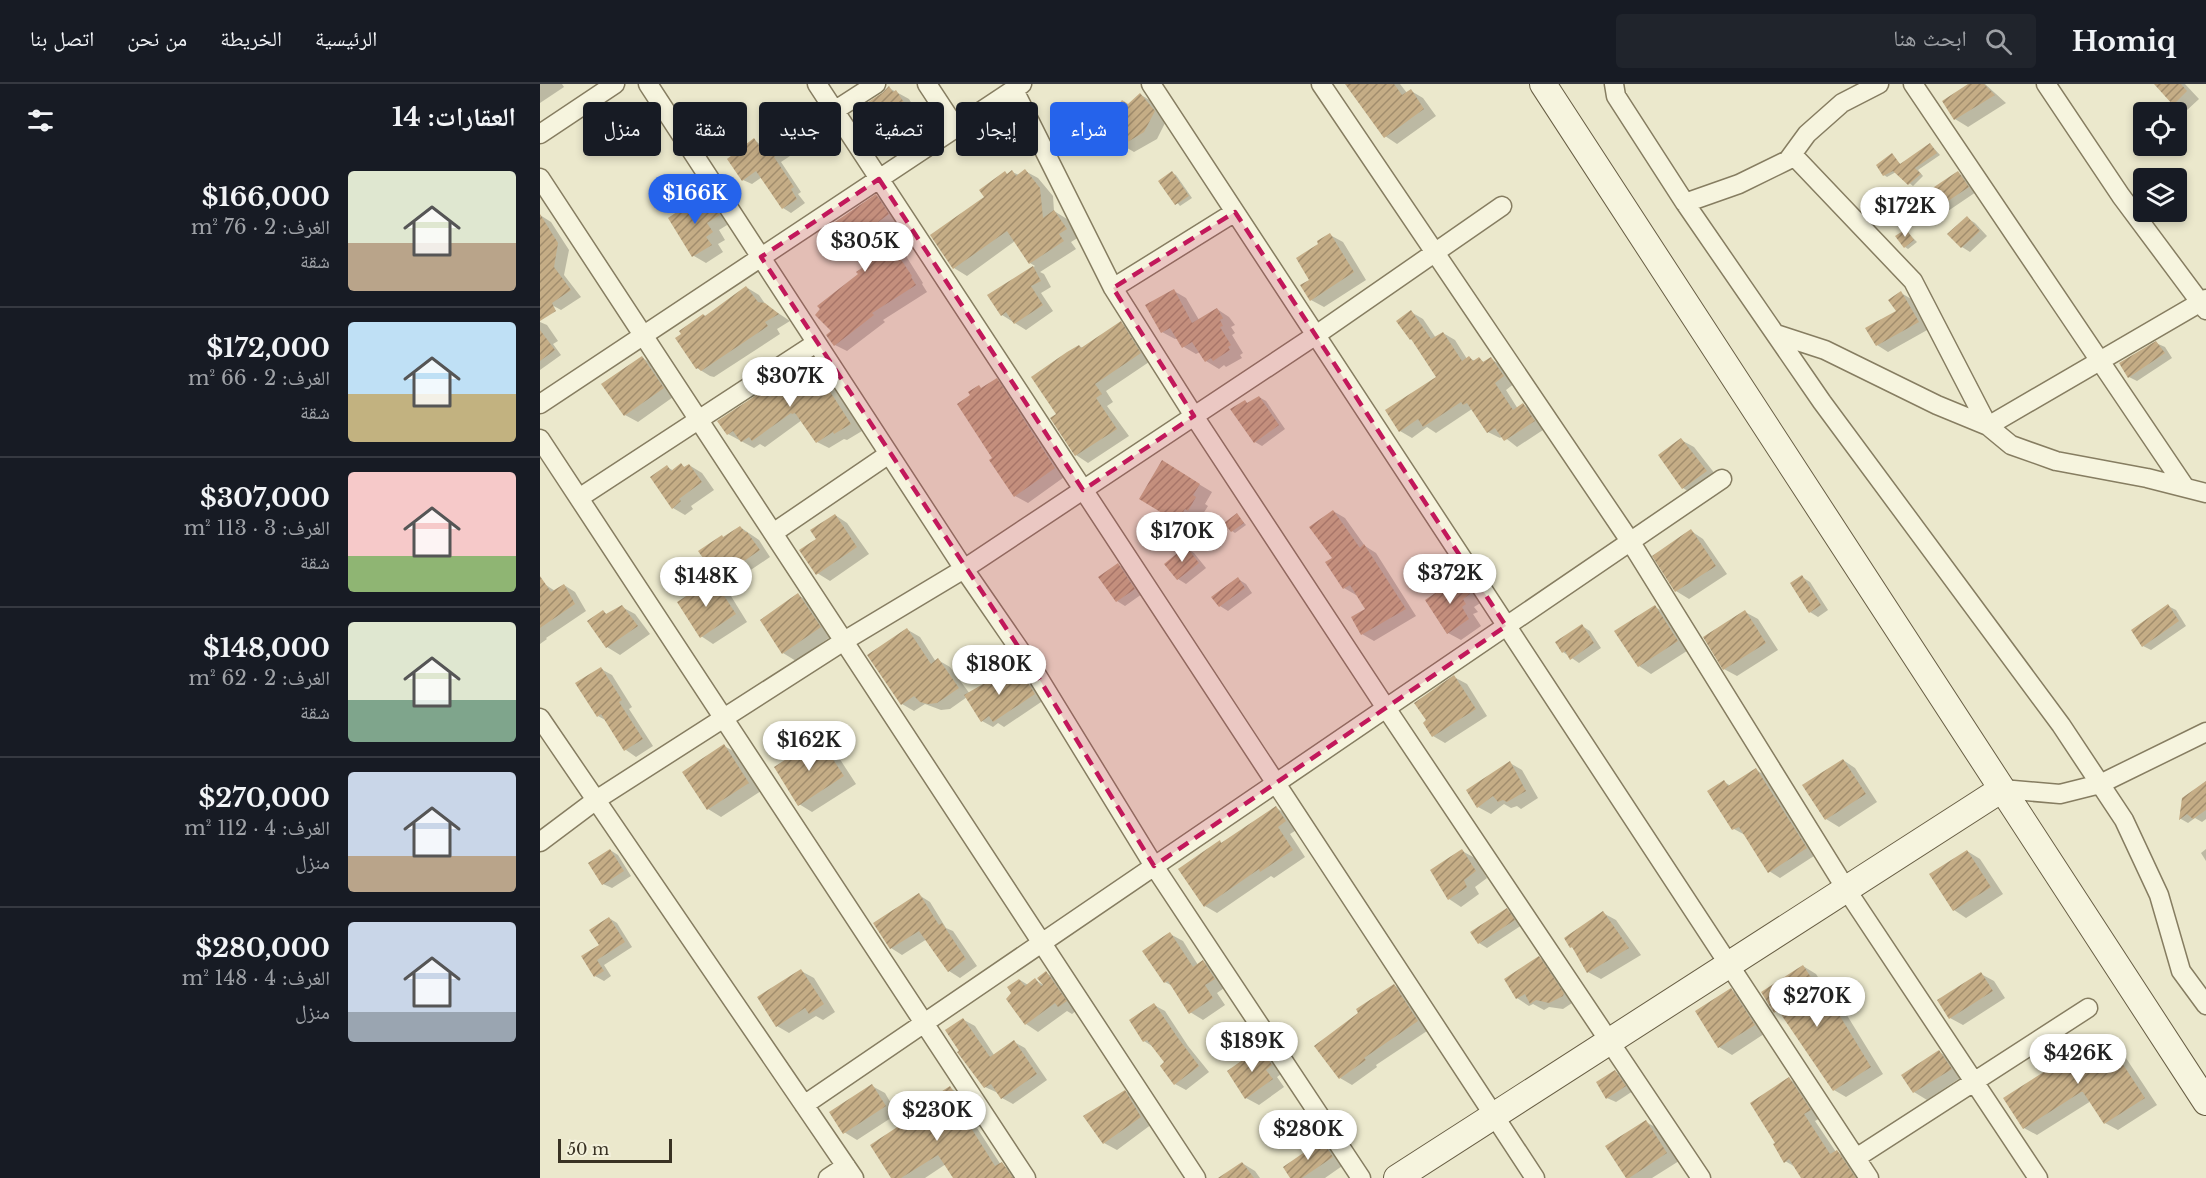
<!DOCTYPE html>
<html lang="ar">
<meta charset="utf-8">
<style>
body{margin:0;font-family:"Libre Baskerville","Noto Naskh Arabic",serif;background:#20242c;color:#f1f3f6;direction:rtl;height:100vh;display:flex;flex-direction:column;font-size:22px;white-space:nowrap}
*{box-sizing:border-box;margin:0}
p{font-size:20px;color:#9ea1a6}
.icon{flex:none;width:33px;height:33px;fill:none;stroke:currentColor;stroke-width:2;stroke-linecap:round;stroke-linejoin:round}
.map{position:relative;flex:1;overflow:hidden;direction:ltr}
.panel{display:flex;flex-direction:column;background:#171b24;width:540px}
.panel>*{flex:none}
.hud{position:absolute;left:18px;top:18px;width:570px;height:54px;direction:rtl;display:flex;gap:12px}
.controls{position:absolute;left:1593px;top:18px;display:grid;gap:12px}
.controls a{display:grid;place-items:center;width:54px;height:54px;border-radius:6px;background:#171b24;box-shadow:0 3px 9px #0003;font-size:30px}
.scale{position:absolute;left:18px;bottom:15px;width:114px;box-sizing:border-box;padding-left:6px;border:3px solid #393223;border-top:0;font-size:16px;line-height:21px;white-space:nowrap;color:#393223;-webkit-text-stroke:4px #f3f1db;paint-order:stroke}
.price{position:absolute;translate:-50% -51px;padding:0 14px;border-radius:21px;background:#fff;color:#222;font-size:20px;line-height:39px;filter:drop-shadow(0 2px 3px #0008)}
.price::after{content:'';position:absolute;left:50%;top:36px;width:18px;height:14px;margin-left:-9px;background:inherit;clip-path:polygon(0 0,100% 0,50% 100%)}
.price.current{background:#2563eb;color:#fff}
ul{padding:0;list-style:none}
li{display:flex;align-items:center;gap:18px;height:150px;padding:0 24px}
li+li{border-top:2px solid #363941}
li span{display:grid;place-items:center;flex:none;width:168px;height:120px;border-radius:6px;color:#555}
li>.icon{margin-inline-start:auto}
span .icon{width:72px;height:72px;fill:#fffc;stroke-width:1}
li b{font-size:26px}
h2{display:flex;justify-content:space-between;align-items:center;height:72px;padding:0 24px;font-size:26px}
.pill{padding:0 21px;border-radius:6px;background:#171b24;box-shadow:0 3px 9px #0003;font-size:21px;line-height:54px}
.pill.current{background:#2563eb;color:#fff}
header{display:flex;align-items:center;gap:36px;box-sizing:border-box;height:84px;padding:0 30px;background:#171b24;border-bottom:2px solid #363941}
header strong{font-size:28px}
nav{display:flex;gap:33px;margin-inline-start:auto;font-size:21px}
.search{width:420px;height:54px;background:#20242c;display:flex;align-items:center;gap:15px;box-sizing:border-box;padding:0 21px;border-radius:6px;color:#9ea1a6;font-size:22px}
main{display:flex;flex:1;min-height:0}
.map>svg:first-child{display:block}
</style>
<header>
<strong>Homiq</strong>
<div class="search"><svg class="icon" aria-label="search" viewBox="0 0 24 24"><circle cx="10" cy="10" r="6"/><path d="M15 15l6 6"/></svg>ابحث هنا</div>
<nav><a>الرئيسية</a><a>الخريطة</a><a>من نحن</a><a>اتصل بنا</a></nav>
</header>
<main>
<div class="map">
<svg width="1666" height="1094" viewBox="0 0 1666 1094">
<defs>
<pattern id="building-hatch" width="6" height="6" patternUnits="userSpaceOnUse" patternTransform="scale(1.5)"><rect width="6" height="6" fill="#c5ad86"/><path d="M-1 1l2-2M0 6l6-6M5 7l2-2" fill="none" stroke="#a18d6d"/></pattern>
</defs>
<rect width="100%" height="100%" fill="#ebe8cc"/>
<path fill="#0003" d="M0,0H22L24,3L0,19Z
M815,0H860L867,9L871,7L883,14L896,32L857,60L845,52Z
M1431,0H1445L1466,19L1428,43L1415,35L1404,17Z
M1616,0H1645L1659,15L1646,27L1634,19Z
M349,4L369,15L385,41L359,58L346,51Z
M601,11L613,18L627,35L617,55L594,68L582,61L589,21Z
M279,25L287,30L295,42L241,78L261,108L258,110L265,119L251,129L243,124L222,93L212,100L203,96L214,56L223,62Z
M1391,61L1400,71L1378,86L1383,92L1373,102L1356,88L1347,93L1344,91L1352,71L1361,81Z
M485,87L498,94L513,112L514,127L527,135L539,153L531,158L536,165L500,188L504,190L511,203L501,209L513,227L486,246L462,231L449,211L495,182L490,179L475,157L427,192L414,184L392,152L446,113L472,88L479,91Z
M632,89L636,91L652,114L640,122L620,98Z
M1418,89L1426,94L1436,108L1408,127L1400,122Z
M336,112L348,119L360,138L349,145L383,199L382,200L387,208L343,236L345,238L307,267L295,261L293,247L320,191L327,182Z
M168,114L180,121L192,138L179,146L185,156L178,160L183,168L166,179L154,172L130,134L150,121L153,123Z
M0,131L11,138L29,166L24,191L41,213L21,226L10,220L0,206Z
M1427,134L1435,139L1447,152L1430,168L1422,163Z
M1366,147L1377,158L1368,165L1365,163Z
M790,151L803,158L826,196L784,223L771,216L772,196L780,160Z
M206,203L219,211L226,221L250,237L237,245L240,250L174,293L170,292L157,284L166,233Z
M634,207L646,214L659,236L677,225L689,233L695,241L691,243L695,249L692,251L703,269L700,271L702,274L686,283L684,281L679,285L666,277L660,268L656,270L644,263L638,254L635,255L622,248Z
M1361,209L1373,216L1389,245L1348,268L1337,261L1358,227Z
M871,228L883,235L896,254L903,249L915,256L927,275L929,274L935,277L939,275L945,279L951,275L962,282L975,299L966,306L978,325L983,321L995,328L1006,344L977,363L963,352L960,354L948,348L932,325L896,349L887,343L872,354L860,347L898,293L875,258L871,255Z
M0,238L7,241L18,257L13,260L21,271L0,286Z
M581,239L593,246L612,276L566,307L573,318L567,322L589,352L548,379L536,371L518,330L539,262L543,264Z
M1616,259L1625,263L1632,274L1597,297L1589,293Z
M102,274L115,281L136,311L98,338L85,331Z
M273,278L284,285L303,311L300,313L322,347L307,356L304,355L289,364L277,358L262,336L225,363L220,360L214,364L188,350L179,338L225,308L232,313L255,297Z
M457,296L469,303L527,391L488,419L475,412L454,374L443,305Z
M719,313L726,317L745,345L722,362L715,358L705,318L709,320Z
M1141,356L1154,363L1179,395L1156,412L1143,404L1120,371Z
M622,378L672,408L665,420L668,422L661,433L658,431L651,444L601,414Z
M141,381L146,384L149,381L162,389L174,406L151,422L153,425L145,431L133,424L127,383L134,387Z
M793,427L805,434L825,462L836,469L876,532L834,557L822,550L827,525L818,510L816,511L804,504L794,474Z
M295,431L307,439L329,470L290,497L277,489L278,455Z
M697,431L706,441L695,449L692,447Z
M200,443L219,456L230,473L190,500L179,494Z
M1151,447L1163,455L1187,490L1149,515L1136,507L1114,472Z
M646,464L654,469L666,484L646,500L638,495Z
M578,481L586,485L602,510L585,522L577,517Z
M1262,493L1270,498L1288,526L1278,533L1270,528Z
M698,495L706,500L712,509L688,527L680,522Z
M919,495L931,503L942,518L934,523L938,528L933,530L941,542L921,556L908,549Z
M173,497L186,504L207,538L173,560L161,552Z
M3,499L15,507L24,501L35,508L46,527L6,554L7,555L0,560V501Z
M258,511L271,519L293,551L256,577L243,569L222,536Z
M1628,522L1636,526L1646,542L1611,566L1603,562Z
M82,523L95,530L110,550L80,571L67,563L49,537L63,528L68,531Z
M1115,523L1128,530L1150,565L1111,590L1099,582Z
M1205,528L1218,535L1238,566L1197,592L1184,585Z
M1042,542L1050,547L1061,564L1039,579L1023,568L1017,558Z
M368,546L380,553L396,578L398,576L410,583L430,610L467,588L479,596L482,594L495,601L504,616L464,643L458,639L453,643L442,637L427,613L410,625L401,626L385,620L374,627L362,620Z
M61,585L72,591L92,623L89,625L113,662L96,673L86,666L67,637L58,632Z
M914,593L927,600L947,632L905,659L893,652Z
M279,656L292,663L316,700L272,728L259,720Z
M184,662L197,669L221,707L181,733L168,725Z
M1303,676L1315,684L1337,718L1299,743L1286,735L1264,701Z
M970,679L982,686L998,714L981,725L977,722L971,724L964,720L951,730L938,723L928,707Z
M1216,686L1227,692L1277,770L1240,794L1229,787L1205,751L1194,745L1184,698L1191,702Z
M1666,697V735L1662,738L1655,734L1648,739L1641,735L1643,715Z
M736,724L749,731L758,745L750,750L765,773L734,794L731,792L677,829L665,822L680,758L683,760Z
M1666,765V777L1661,769Z
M70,766L78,771L91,792L72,804L63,800Z
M922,767L935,774L947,794L935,803L939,810L921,823L909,815Z
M1427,767L1440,775L1463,810L1426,834L1414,826Z
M379,811L390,818L406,844L413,847L437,882L420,894L409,887L387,855L362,871L351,864L335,839Z
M967,826L975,831L982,841L947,864L939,859Z
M1063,829L1076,836L1101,871L1061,895L1048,888L1035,865L1031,863Z
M69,834L77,839L92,863L64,881L71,892L64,897L55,892L43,873L61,861Z
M630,850L643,857L658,881L663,878L676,885L687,902L677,909L685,921L663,936L650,928L634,903L625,898Z
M999,874L1012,881L1035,917L1023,925L1009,923L1004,926L993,920L989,922L977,914Z
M1263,882L1276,890L1298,924L1305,928L1343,990L1306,1013L1294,1006L1244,932L1235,927Z
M261,887L274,894L295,928L283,936L276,932L249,949L237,942Z
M506,889L519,896L538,925L532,930L527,927L498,948L486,940L480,896L488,901L495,896L505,902Z
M1441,890L1454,897L1465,914L1423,941L1410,934Z
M854,901L867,909L890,945L836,981L837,983L812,1001L800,994Z
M1191,906L1204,913L1227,948L1192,971L1179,963L1157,928Z
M614,921L625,927L648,962L669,988L646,1006L635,1000L626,979L615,964L604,957Z
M424,936L435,942L454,971L474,958L485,964L507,996L473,1020L462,1014L458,1009L445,1003L420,968Z
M1563,951L1576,959L1617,1021L1578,1046L1565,1039L1551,1017L1497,1051L1484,1044Z
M721,965L733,972L744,988L737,993L744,1003L719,1021L706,1014Z
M1399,968L1412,975L1423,992L1387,1016L1374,1008Z
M1075,987L1083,992L1093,1007L1076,1018L1067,1014Z
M1249,995L1261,1002L1282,1033L1275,1037L1296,1068L1309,1074L1322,1094H1263L1257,1084L1245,1077Z
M332,1002L345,1009L357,1030L317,1056L304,1048Z
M410,1004L422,1011L442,1041L437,1044L461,1081L475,1087L480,1094H416L406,1080L385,1094H353L376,1033Z
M585,1007L597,1015L612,1040L577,1066L564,1059Z
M1106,1038L1119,1045L1139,1077L1112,1094H1087Z
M782,1058L795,1065L805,1080L785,1094H752Z
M702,1079L715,1087L720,1094H681Z"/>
<path fill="url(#building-hatch)" d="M805,0H854L862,11L871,5L884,25L844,54Z
M1428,0H1444L1455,11L1414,36L1402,17Z
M1614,0H1641L1647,7L1633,21Z
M349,2L353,8L356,6L374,34L345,52L325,20L342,9Z
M600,9L615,27L604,48L581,62L559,34L575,25L582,16L588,20Z
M279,23L288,37L234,73L254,103L251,105L257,115L242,125L216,87L202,97L187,75L214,54L220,63Z
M1390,59L1397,69L1375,84L1381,90L1368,101L1353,87L1343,92L1336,81L1352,69L1360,80Z
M485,85L500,104L503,134L514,126L527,145L519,150L524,157L489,180L467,147L413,185L390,151L444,113L439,106L465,87L467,90L472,86L476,92Z
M632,87L649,112L635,121L618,97Z
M1418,87L1429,103L1399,123L1388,107Z
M336,110L349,130L338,138L347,151L345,152L372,192L371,193L376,201L332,229L334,231L294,262L286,251L291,247L275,231L280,225L277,222L318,190L316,188L325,182L295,138Z
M168,112L180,131L167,139L173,148L166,153L172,161L152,173L128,134L150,119L152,123Z
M0,130L18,159L14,183L31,206L12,219L16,227L0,237Z
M1427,132L1440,147L1421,164L1407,150Z
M1366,145L1374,156L1364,164L1355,152Z
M790,149L814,188L770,217L760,201L769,196L756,174L778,160L777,157Z
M493,182L501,197L491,202L503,221L474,240L466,228L461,232L447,211Z
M206,202L218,218L225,219L239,230L225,238L228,242L161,287L158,284L156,285L135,254L141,250L139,247L163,230L165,232Z
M634,205L652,239L677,224L683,234L680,236L683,242L680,243L691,261L688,263L690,266L673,277L671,274L665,278L652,258L642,264L630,244L621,249L605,221Z
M1361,207L1379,238L1336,262L1325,244L1356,227L1348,216Z
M871,226L891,255L903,248L922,277L929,272L933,277L939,273L943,278L951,273L964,292L955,299L973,326L983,319L995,337L964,357L955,344L947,349L927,319L923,321L921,318L883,343L878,335L859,348L845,326L896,293L871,255L870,256L856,237Z
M581,237L601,269L555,300L562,310L556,314L577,345L535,372L510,334L516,330L491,293L527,268L539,261L541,264Z
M0,246L15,266L0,277Z
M1616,257L1625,269L1588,294L1579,279Z
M102,272L124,304L84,332L61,300Z
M273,277L293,304L289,306L311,340L294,350L293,348L276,359L255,329L252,330L251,329L212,357L209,353L201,358L193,347L187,351L177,337L224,306L230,313L253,297L249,291Z
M457,294L515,384L474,413L449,376L452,374L417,320L430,311L428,308L439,301L441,304Z
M719,312L739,341L714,359L690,325L705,316L707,319Z
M1141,354L1167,387L1142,405L1118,371Z
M622,376L660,400L653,411L656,413L648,427L645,425L637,438L599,415Z
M141,379L144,383L149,380L162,398L139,415L141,417L132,425L110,393L127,381L131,387Z
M793,426L820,464L824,460L866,525L821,551L811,533L825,525L810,501L803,505L785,478L792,474L769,443Z
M697,429L704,439L691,448L684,439Z
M295,430L317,463L276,491L259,466L276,455L270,446Z
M200,442L205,448H207L220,466L178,495L158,467L182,451L183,453Z
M1151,445L1176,482L1135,508L1112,472Z
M646,462L659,479L637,496L624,480Z
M578,479L595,505L576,518L558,493Z
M1262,491L1281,521L1269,529L1250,499Z
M0,492L11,508L24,500L35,520L0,544Z
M698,493L705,504L679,523L671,513Z
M919,493L930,510L923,515L926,520L922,523L929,535L907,550L885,516Z
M173,495L196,530L160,554L137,518Z
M258,509L281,543L242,570L220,536Z
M1628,520L1639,537L1602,563L1591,546Z
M82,521L98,542L66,564L47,537L63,526L66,530Z
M1115,521L1138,557L1098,583L1074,547Z
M1205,526L1226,559L1183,586L1163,553Z
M1042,540L1054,559L1030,576L1025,567L1022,569L1015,558Z
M367,544L391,580L398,574L419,604L397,619L388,620L380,618L374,612L361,621L327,571Z
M61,583L82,616L79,618L103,655L84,667L61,630L57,633L35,599Z
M467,586L475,597L482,592L485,594L495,610L453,638L449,632L441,638L424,611L450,596L451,597Z
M914,591L936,625L892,653L883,639L886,636L874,619Z
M279,654L304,692L258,722L234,683Z
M184,660L209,699L167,726L142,688Z
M1303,675L1326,710L1285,736L1262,701Z
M970,677L986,707L967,718L963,716L958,718L953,712L937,724L926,706Z
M1216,684L1267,764L1228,789L1199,743L1192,746L1167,707L1184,696L1188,702Z
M1666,697V726L1653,735L1647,730L1639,736L1642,714Z
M736,722L746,737L738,743L753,766L720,788L719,785L664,823L638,785L680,756L681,759Z
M70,765L84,787L62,801L48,779Z
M922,765L936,787L924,796L927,803L908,816L890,786Z
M1427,766L1451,803L1413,827L1389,790Z
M379,809L399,841L402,839L426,875L408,888L379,847L350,865L333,839Z
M967,824L975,836L938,860L930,848Z
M1063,827L1089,864L1047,889L1032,863L1030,864L1024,854Z
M69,833L85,858L57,876L64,887L54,893L41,872L59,861L49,846Z
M630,848L653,883L663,876L675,895L665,901L673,914L649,930L628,897L624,899L602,867Z
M999,872L1024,909L1023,912L1009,919L996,916L990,920L985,910L976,915L964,895Z
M1263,881L1289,921L1292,919L1331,983L1293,1007L1238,926L1234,929L1221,908Z
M261,885L284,920L269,930L265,924L236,943L217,913Z
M506,887L527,917L518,923L515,919L485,941L466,915L471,909L467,903L479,895L485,902L495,894L501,902L503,901L497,894Z
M1441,888L1453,907L1409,935L1397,916Z
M854,900L878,937L824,974L826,976L799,995L774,962L818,929L816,925Z
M1191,904L1215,941L1178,964L1155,927Z
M614,919L638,954L659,982L634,1001L620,982L624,978L607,956L603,958L589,936Z
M423,934L450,973L474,956L497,990L461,1015L451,1000L444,1004L417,968L419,967L405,946Z
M1563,950L1605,1014L1564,1040L1543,1008H1541L1483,1045L1463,1014Z
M721,963L732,981L726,986L733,995L705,1015L687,987Z
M1399,966L1412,985L1373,1009L1361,991Z
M1075,986L1086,1002L1066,1015L1056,998Z
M1249,993L1271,1026L1264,1030L1290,1070L1297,1066L1316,1094H1261L1249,1075L1244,1079L1233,1060L1235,1059L1210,1019Z
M332,1000L346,1022L303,1050L289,1028Z
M410,1002L430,1034L426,1036L455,1082L462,1078L473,1094H413L398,1071L361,1094H351L330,1061L374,1032L371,1027Z
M585,1006L601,1033L563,1060L543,1032Z
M1106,1036L1127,1069L1089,1094H1086L1065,1062Z
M782,1056L793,1073L762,1094H750L743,1083Z
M702,1078L714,1094H678Z"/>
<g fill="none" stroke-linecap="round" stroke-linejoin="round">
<g stroke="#867d61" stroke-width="21">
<path id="street" d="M108,0L424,485L495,588L614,782L821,1094
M277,0L995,1094
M387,0L416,44
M611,0L1329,1094
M781,0L1090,457L1306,805L1498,1094
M1074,0L1076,12L1145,119L1282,318L1521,641L1584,736L1619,811L1641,887L1666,921
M1373,0L1645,403
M1506,0L1581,112L1666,226
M474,6L573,204L654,332L846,624L1161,1094
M294,27L336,0
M0,50L75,0
M1253,71L1373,197L1448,342L1666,215
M0,94L656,1094
M1145,119L1199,100L1248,76L1267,50L1302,19L1339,0
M573,204L695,128
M1236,250L1285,266L1397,321L1448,342L1471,361L1516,377L1607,394L1666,409
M0,320L482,0
M0,355L486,1094
M39,414L276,259
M233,449L349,370
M0,634L314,1094
M1462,705L1520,710L1560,700L1666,648
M0,758L56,716L304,557L424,485L776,251L962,122
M264,1021L1182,395
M1316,1074L1548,924
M288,1094L306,1082"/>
</g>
<g stroke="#685e44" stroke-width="28">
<path id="secondary" d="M1003,0L1666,1018
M857,1094L1462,705"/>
</g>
<use href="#street" stroke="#f6f4de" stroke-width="18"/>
<use href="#secondary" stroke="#f6f4de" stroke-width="26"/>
</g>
<path fill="#c2185b" fill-opacity="0.2" stroke="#c2185b" stroke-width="4.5" stroke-dasharray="12 8" stroke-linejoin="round" d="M339,95L543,406L654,332L573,204L695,128L966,542L614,782L495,588L221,173Z"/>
</svg>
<div class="controls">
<a><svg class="icon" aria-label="locate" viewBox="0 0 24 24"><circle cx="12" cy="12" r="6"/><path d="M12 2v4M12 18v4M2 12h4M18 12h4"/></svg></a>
<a><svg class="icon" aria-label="layers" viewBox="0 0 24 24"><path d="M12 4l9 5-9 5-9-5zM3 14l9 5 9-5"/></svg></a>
</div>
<div class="scale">50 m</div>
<b class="price current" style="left:155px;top:141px">$166K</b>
<b class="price" style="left:1365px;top:154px">$172K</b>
<b class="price" style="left:325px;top:189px">$305K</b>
<b class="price" style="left:250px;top:324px">$307K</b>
<b class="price" style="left:642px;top:479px">$170K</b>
<b class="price" style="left:910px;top:521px">$372K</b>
<b class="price" style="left:166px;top:524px">$148K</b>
<b class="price" style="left:459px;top:612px">$180K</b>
<b class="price" style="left:269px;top:688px">$162K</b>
<b class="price" style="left:1277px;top:944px">$270K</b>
<b class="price" style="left:712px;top:989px">$189K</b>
<b class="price" style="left:1538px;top:1001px">$426K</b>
<b class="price" style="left:397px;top:1058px">$230K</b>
<b class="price" style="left:768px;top:1077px">$280K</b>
<div class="hud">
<a class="pill current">شراء</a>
<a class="pill">إيجار</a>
<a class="pill">تصفية</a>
<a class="pill">جديد</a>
<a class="pill">شقة</a>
<a class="pill">منزل</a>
</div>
</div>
<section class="panel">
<h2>العقارات: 14<svg class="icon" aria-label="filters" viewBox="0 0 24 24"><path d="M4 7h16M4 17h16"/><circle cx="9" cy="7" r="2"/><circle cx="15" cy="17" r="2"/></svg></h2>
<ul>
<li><span style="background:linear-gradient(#dfe7d0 60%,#b9a48a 0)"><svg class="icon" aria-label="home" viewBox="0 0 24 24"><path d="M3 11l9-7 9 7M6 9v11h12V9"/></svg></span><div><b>$166,000</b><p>الغرف: 2 · 76 m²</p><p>شقة</p></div></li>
<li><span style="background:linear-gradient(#bfe0f5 60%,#c2b280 0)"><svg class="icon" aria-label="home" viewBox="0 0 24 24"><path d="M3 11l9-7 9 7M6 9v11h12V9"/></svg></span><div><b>$172,000</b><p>الغرف: 2 · 66 m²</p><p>شقة</p></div></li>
<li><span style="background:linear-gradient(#f6c9c9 70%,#8fb573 0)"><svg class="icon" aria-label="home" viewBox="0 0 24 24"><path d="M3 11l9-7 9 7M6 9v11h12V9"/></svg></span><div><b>$307,000</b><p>الغرف: 3 · 113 m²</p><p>شقة</p></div></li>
<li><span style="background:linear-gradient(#dfe7d0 65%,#7fa58c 0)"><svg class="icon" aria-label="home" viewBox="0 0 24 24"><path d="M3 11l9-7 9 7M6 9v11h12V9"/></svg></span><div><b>$148,000</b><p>الغرف: 2 · 62 m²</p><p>شقة</p></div></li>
<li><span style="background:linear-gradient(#c9d6e8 70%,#b9a48a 0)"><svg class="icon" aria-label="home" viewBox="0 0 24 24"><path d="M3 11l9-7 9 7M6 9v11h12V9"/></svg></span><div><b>$270,000</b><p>الغرف: 4 · 112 m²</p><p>منزل</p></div></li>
<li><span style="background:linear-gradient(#c9d6e8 75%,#9aa5b1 0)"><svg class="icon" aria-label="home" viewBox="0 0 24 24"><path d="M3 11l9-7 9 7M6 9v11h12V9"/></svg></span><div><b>$280,000</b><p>الغرف: 4 · 148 m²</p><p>منزل</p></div></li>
</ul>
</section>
</main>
